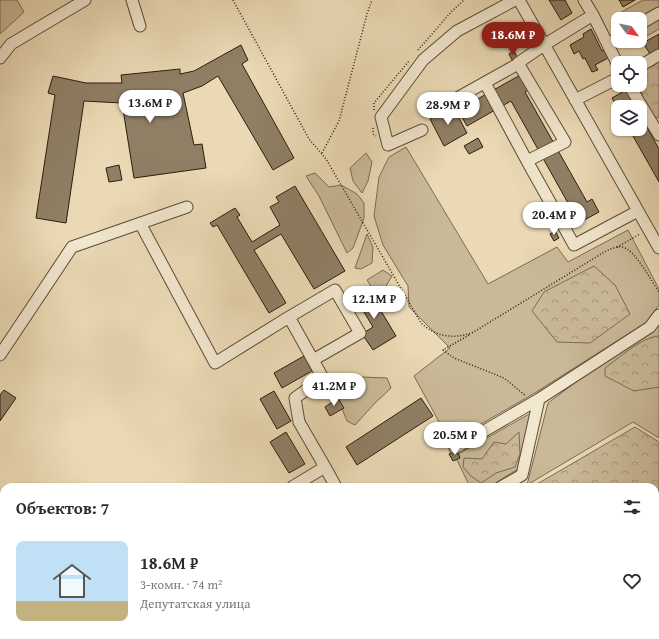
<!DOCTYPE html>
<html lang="ru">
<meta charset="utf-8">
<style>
body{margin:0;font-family:"Gentium Book Plus",serif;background:#f2f2f3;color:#2b2b33;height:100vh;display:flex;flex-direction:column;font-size:15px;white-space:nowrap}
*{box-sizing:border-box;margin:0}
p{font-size:13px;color:#7c7c81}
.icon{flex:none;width:22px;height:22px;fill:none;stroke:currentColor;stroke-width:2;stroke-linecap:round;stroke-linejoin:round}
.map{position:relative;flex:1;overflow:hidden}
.panel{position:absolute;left:0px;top:483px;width:659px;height:156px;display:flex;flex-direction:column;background:#fff;border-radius:12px 12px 0 0;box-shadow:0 1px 3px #0004}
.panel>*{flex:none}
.needle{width:26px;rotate:122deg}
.controls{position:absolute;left:611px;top:12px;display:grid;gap:8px}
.controls a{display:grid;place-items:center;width:36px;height:36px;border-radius:8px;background:#fff;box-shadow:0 1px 3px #0004;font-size:20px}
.price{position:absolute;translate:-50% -34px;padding:0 9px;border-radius:14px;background:#fff;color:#222;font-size:13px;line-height:26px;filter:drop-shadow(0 1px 2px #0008)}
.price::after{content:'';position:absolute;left:50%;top:24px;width:12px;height:9px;margin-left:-6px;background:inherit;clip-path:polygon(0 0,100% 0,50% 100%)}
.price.active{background:#8f2418;color:#fff}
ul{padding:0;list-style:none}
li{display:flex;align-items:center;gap:12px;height:100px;padding:0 16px}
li+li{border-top:1px solid #e1e1e2}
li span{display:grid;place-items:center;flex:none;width:112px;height:80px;border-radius:8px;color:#555}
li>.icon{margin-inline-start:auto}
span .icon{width:48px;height:48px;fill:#fffc;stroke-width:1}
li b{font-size:17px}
h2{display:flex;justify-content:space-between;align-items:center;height:48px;padding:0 16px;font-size:17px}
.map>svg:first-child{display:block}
</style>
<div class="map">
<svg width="659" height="639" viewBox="0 0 659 639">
<defs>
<pattern id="forest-crowns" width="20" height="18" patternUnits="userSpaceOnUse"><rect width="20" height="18" fill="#cab998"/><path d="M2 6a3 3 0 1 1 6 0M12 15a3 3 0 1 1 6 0" fill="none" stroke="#a4967a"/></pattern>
</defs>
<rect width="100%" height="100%" fill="#ead9b4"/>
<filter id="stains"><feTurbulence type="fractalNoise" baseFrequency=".005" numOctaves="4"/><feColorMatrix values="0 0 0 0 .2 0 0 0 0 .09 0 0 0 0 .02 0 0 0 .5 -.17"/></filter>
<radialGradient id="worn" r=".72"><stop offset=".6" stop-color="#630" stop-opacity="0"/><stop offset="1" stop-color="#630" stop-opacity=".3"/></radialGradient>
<path fill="#cab998" stroke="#7c6b54" d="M0,0H17L24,12L0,34Z
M643,0H659V29L640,40V19H618L616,15Z
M406,147L488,284L557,247L568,262L628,230L659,289V305L647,322L533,394L450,442L414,376L450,348L409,307L408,286L383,245L374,216L379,177L389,157Z
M366,153L372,162L368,181L362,193L353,181L350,168Z
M315,173L329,187L341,185L357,194L364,203V218L353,248L347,253L319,196L306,176Z
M367,234L373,247L372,263L361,269L355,268Z
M383,270L392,276L383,291L372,288L367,280Z
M659,325V438L633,422L527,485L548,403L580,379L654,330Z
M361,377L387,378L391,388L375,403L355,425L347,421L340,404L338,386Z
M531,413L521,467L489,487H467L469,485L455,456Z"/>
<path fill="url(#forest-crowns)" stroke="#7c6b54" d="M659,61V118L647,114L641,90L645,66Z
M594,266L615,285L630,314L590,343L557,342L532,311L544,292Z
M659,336V387L634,391L605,376V368C619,358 642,337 659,336Z
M635,427L659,442V639H458L456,635H655V487H532Z
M519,432L520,454L515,467L496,473L481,483L471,476L463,467L464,458L482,459L494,442L506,444Z"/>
<path fill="#8f7f65" stroke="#2d1d0f" d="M549,0H565L572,13L561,20Z
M619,0H635L623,7Z
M591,29L602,51L606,49L610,57L595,65L598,70L592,72L585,58L583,59L579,51L574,54L570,45L584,37L583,34Z
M659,34V53L652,57L643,43Z
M241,45L248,60L242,64L294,158L273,170L218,76L202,86L183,93L194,145L202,144L206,168L134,178L122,103L84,101L66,223L36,218L55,95L48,93L53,76L86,83H122L121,75L180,69V74L194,71Z
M514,51L517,57L512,60L509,54Z
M522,74L530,89L525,92L587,202L592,199L599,212L575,225L569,214L573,212L511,101L467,126L458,110Z
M626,90L635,107H618V109L612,98Z
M453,107L467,133L444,146L430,119Z
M640,115L659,149V182L629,129H640Z
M478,138L483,147L469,154L464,146Z
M119,165L122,180L109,182L106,168Z
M295,186L345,271L314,289L281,234L254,250L286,303L269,313L217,225L213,227L210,223L235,208L240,215L237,217L252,242L280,225L270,207L279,202L276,197Z
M555,231L559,238L554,241L550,234Z
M366,286L396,336L373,350L362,334L373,327L353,294Z
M304,356L312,371L282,388L274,373Z
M4,390L16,398L0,421V395Z
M274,391L291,421L277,429L260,399Z
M338,398L344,408L330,416L325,407Z
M421,398L433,416L357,465L346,447Z
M286,432L305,464L289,473L270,442Z
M457,450L460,458L453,461L449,454Z
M0,506L4,509V531L0,527Z
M0,579L4,582V606L0,602Z
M188,635H212L205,639H184L189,636Z"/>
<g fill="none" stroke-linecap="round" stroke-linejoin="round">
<g stroke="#5c4c38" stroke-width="13">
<path id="minor" d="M132,0L140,26
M519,0L659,248
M584,0L593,15L544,45L518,63L565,142L527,161L574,245L638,211
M593,15L618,65
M640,24L659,13
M608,44L618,38
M0,58L11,44L85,0
M640,66L659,55
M485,83L527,161
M629,85L659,135
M575,100L618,78
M441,107L518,64
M422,130L388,145L381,117L423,60L457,31L515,0
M140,223L215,363L289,317L323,378L295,398L299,422L325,467
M289,317L335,290L360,333L313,360
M0,355L72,247L187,207
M455,448L539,399L650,327L659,315
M292,487L325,467L336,487
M501,487L522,475L539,399
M151,639L158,635
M251,639L258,635"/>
</g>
<path stroke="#2d1d0f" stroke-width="1.5" stroke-dasharray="1 2" stroke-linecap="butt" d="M233,0L309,139L326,159L421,323C436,337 453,339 472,333L606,251C611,249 616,246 622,247C634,248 652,282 659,292
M418,50L452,11L464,0
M374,110V103L409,61
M373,128V134L376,136
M322,153L339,121L367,14L372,0
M617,247L640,234
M469,335L443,350L454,358L504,378L526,396
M520,635L523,639"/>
<use href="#minor" stroke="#f1e6ce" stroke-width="11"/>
</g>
<rect width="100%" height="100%" filter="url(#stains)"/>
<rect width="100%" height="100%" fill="url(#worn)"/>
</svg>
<div class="controls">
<a><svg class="needle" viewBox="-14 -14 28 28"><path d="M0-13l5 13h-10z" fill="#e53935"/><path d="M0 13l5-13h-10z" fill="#7c7c81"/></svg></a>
<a><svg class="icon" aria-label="locate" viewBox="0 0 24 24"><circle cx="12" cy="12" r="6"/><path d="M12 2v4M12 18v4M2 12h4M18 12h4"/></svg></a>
<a><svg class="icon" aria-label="layers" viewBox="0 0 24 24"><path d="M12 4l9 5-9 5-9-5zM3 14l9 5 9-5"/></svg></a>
</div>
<b class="price active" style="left:513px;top:56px">18.6M ₽</b>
<b class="price" style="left:150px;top:124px">13.6M ₽</b>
<b class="price" style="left:448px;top:126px">28.9M ₽</b>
<b class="price" style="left:554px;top:236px">20.4M ₽</b>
<b class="price" style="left:374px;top:320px">12.1M ₽</b>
<b class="price" style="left:334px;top:407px">41.2M ₽</b>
<b class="price" style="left:455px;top:456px">20.5M ₽</b>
<section class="panel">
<h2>Объектов: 7<svg class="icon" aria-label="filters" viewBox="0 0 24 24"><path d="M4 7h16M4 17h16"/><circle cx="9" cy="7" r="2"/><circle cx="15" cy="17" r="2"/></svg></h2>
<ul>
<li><span style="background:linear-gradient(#bfe0f5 75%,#c2b280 0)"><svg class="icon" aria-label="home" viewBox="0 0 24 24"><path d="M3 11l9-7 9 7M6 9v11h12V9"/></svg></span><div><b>18.6M ₽</b><p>3-комн. · 74 m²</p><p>Депутатская улица</p></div><svg class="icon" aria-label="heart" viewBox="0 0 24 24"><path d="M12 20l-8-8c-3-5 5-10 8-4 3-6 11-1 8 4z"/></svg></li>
</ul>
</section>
</div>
